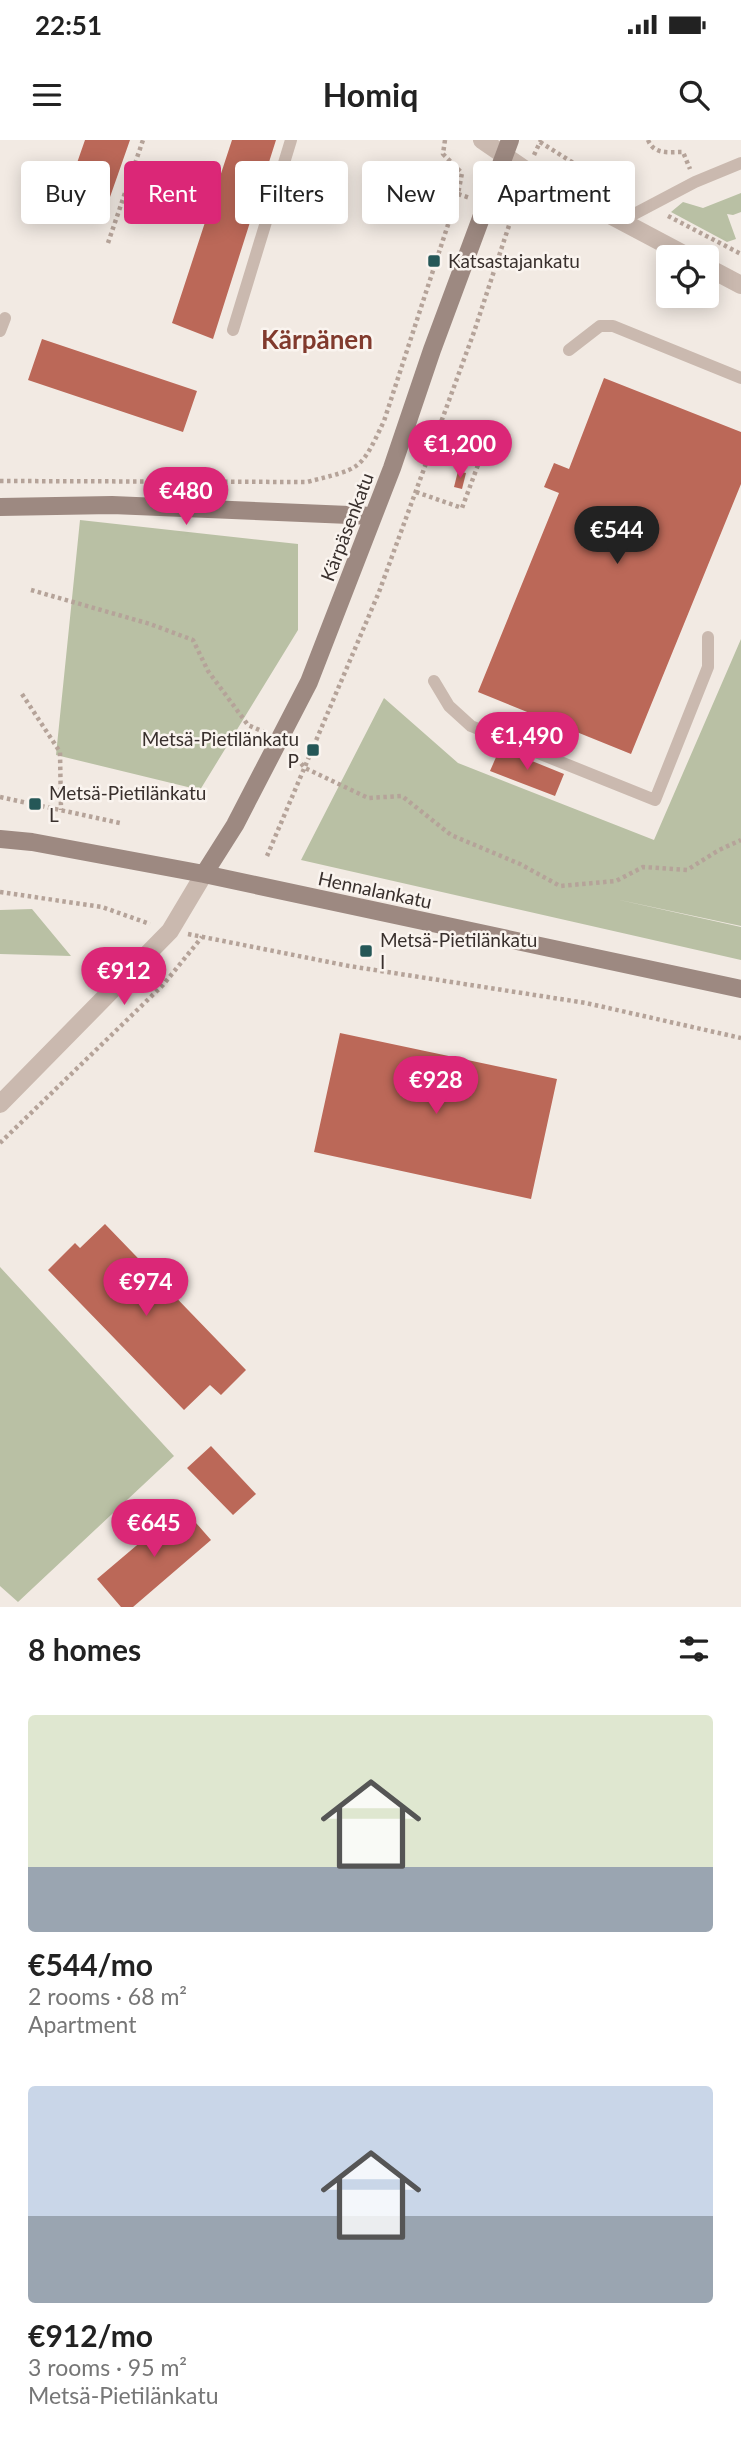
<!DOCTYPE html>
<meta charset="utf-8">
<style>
body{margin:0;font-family:Lato,sans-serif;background:#f2f2f2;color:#222;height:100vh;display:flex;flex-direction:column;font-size:26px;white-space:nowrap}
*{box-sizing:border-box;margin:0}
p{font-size:23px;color:#767676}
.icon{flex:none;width:38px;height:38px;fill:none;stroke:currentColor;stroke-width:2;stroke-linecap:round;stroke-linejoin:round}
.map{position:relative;height:1467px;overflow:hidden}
.side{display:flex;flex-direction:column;background:#fff;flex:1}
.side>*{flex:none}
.guide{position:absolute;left:21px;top:21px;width:700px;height:63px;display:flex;gap:14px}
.buttons{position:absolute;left:656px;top:105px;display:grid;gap:14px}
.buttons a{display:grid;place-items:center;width:63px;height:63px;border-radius:7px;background:#fff;box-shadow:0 4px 18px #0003;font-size:35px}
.price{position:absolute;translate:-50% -60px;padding:0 16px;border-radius:24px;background:#db2777;color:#fff;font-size:23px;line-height:46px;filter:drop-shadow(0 2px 4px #0008)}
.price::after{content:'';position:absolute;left:50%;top:42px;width:21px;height:16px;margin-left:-10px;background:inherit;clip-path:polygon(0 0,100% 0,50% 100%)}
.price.on{background:#222;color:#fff}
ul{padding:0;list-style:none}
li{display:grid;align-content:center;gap:14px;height:371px;padding:0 28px}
li span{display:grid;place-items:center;height:217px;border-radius:7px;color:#555}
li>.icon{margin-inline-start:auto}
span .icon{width:126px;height:126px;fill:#fffc;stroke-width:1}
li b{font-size:30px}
h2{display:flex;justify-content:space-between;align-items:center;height:84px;padding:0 28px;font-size:30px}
.chip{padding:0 24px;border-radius:7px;background:#fff;box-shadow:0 4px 18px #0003;font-size:24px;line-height:63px}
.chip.on{background:#db2777;color:#fff}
.status{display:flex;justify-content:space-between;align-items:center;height:49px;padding:0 35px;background:#fff;direction:ltr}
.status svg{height:19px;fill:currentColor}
header{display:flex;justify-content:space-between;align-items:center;height:91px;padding:0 28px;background:#fff;font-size:32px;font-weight:700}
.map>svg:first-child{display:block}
</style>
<div class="status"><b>22:51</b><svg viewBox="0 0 49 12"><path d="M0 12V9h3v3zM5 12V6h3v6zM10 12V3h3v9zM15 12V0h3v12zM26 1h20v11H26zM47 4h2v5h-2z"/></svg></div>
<header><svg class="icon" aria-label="menu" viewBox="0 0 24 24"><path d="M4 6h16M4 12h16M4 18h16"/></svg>Homiq<svg class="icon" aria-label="search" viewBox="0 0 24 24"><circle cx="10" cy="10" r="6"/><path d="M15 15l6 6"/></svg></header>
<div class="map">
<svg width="741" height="1467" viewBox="0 0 741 1467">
<rect width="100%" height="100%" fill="#f2eae3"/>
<path fill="#b9c0a4" d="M741,53V72L733,75L727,74L736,99L727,102L671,72L683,62L703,68Z
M80,380L298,404V490L200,650L56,615Z
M741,499V786L615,759L741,787V820L301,720L384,558L458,623L654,700Z
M32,769L71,816L0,814V770Z
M0,1127L174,1316L18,1462L0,1446Z"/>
<path fill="#bb6858" d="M85,0H130L110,57L70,43Z
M232,0H276L213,199L172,183Z
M42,199L197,251L183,292L28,240Z
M604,238L741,292V344L631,614L478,552L559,353L544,347L554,323L569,329Z
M458,331L466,333L462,349L454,347Z
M500,608L564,634L555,656L490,631Z
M340,893L557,939L531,1059L314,1012Z
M105,1084L246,1230L221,1255L210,1245L184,1270L48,1130L75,1103L80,1108Z
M211,1306L256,1354L233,1375L187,1328Z
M182,1367L211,1400L133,1467H121L97,1439Z"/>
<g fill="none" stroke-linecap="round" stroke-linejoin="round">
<path stroke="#b5a399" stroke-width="4.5" stroke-dasharray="3.5 3.5" stroke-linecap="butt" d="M445,0L443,14L462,33L458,54
M648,0C654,15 669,12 683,12L690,29
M540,2L602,41L632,57
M534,15L541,0
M668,76L741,114
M108,103L143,0
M0,341L307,342C361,328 360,332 384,281L458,54L470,58
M416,352L462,368L478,325L488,321
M31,450L150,484L193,500L208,531L248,585L264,592
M22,554L60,612L61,670
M292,613L305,628L368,658L402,656L451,695L520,724L560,746L616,741L643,727L687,730L719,710L741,700
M0,657L120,683
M267,716L379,452L474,192L521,49
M0,752L102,767L150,784
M188,794L349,826L586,863L741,898
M0,1003L163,845L202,797"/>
<path stroke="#cab9af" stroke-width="12" d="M621,81L695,42L741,23
M233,190L291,0
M0,191L5,178
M569,210L600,186H613L741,238
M434,541L449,566L471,586L655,660L708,527V497"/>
<path stroke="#cab9af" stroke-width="18" d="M482,0L527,31L689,117
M707,127L741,145
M0,964L170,791L204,734"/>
<path stroke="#9d8981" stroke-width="18" d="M0,367L112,365L373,376
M0,699L32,702L204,734L741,849
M204,734L235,685L309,542L392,328L432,210L510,0"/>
</g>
<g fill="#255757" stroke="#faf4ef" stroke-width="2.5">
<rect x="427" y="114" width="14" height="14" rx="3.5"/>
<rect x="306" y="603" width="14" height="14" rx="3.5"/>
<rect x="28" y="657" width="14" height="14" rx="3.5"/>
<rect x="359" y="804" width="14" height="14" rx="3.5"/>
</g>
<g text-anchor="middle" stroke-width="5" stroke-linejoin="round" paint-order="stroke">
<g font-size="19" fill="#39302d" stroke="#faf4ef" text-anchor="start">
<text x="448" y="128">Katsastajankatu</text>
<text x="299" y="606" text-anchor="end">Metsä-Pietilänkatu<tspan x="299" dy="22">P</tspan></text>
<text x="49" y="660">Metsä-Pietilänkatu<tspan x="49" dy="22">L</tspan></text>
<text x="380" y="807">Metsä-Pietilänkatu<tspan x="380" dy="22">I</tspan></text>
</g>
<g font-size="19" fill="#39302d" stroke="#faf4ef">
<text transform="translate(347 387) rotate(-69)" y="7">Kärpäsenkatu</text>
<text transform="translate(375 750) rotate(12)" y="7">Hennalankatu</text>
</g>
<g font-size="26" font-weight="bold" fill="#813a2d" stroke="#faf4ef">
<text x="317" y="209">Kärpänen</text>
</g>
</g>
</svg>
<div class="buttons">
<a><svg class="icon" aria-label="locate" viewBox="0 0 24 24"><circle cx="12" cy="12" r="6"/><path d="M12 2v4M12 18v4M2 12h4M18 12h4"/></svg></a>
</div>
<b class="price" style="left:460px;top:340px">€1,200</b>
<b class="price" style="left:186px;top:387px">€480</b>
<b class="price on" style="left:617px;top:426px">€544</b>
<b class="price" style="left:527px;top:632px">€1,490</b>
<b class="price" style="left:124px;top:867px">€912</b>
<b class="price" style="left:436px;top:976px">€928</b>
<b class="price" style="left:146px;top:1178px">€974</b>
<b class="price" style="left:154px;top:1419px">€645</b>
<div class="guide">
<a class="chip">Buy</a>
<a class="chip on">Rent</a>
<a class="chip">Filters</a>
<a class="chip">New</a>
<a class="chip">Apartment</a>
</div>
</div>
<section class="side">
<h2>8 homes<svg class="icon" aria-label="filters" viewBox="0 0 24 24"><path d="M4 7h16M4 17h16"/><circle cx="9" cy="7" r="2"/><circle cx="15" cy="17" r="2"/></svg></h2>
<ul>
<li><span style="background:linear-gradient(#dfe7d0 70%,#9aa5b1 0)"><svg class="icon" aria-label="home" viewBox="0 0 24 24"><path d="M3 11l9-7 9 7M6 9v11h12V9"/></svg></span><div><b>€544/mo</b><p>2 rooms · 68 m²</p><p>Apartment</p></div></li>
<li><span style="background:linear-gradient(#c9d6e8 60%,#9aa5b1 0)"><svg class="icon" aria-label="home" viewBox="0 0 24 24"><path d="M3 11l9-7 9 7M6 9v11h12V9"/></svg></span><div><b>€912/mo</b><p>3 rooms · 95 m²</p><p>Metsä-Pietilänkatu</p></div></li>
</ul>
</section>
